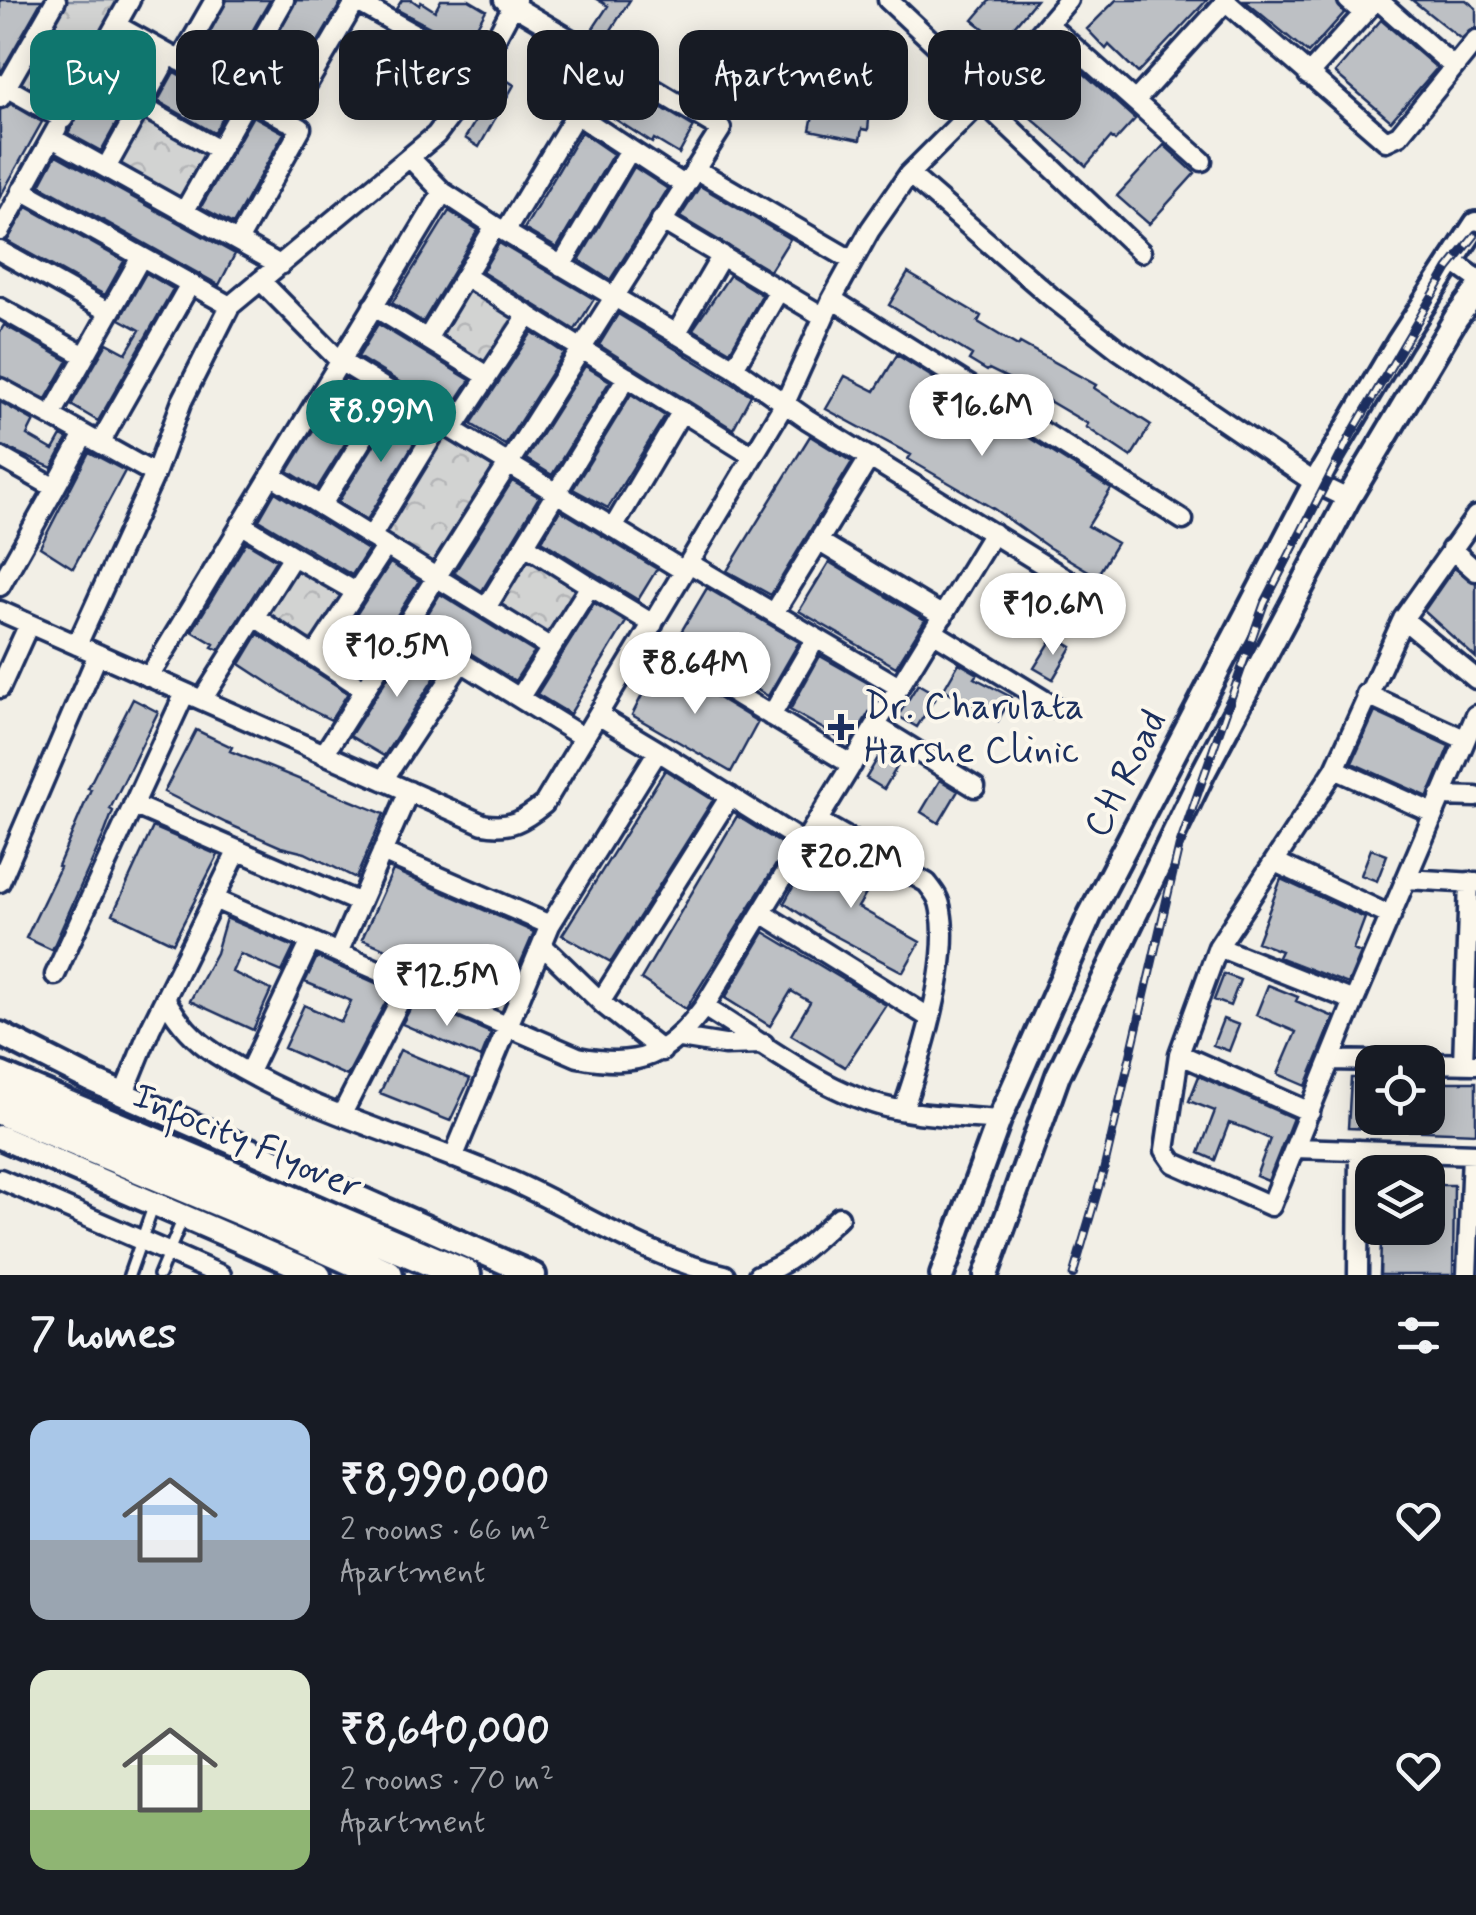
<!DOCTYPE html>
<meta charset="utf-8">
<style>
body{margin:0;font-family:Mynerve,sans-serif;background:#20242c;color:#f1f3f6;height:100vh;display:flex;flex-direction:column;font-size:38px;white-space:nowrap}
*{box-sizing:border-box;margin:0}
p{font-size:32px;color:#9ea1a6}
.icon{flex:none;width:55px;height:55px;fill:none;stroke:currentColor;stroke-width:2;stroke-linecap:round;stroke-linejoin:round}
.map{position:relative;height:1275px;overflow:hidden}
.side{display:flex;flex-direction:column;background:#171b24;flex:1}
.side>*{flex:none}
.banner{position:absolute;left:30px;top:30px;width:1418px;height:90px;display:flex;gap:20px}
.buttons{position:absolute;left:1355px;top:1045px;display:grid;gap:20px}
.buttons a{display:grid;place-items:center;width:90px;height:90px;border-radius:20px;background:#171b24;box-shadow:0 5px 25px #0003;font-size:50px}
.price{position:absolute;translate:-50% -85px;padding:0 22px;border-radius:35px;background:#fff;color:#222;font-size:32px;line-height:65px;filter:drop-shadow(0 2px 5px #0008)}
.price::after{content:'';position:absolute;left:50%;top:60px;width:30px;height:22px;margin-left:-15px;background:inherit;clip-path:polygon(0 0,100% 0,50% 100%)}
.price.current{background:#0f766e;color:#fff}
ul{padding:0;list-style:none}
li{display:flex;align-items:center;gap:30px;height:250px;padding:0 30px}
li span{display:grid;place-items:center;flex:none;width:280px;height:200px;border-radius:20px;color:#555}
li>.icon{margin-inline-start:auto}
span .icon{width:120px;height:120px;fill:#fffc;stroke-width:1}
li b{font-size:42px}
h2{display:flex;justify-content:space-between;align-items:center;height:120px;padding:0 30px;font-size:42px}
.pill{padding:0 35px;border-radius:20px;background:#171b24;box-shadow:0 5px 25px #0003;font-size:35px;line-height:90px}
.pill.current{background:#0f766e;color:#fff}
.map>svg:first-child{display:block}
</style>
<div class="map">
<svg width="1476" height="1275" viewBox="0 0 1476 1275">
<defs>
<pattern id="park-crowns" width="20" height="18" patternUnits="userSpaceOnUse" patternTransform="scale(2.5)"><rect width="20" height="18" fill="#d2d3d2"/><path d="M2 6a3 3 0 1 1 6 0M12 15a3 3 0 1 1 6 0" fill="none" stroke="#b4b5b7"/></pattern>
</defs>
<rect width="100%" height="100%" fill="#f2efe6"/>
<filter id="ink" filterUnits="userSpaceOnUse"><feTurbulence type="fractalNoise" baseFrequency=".01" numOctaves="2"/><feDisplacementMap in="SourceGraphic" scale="20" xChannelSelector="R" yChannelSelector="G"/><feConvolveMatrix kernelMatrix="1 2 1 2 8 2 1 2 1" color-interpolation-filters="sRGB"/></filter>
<g filter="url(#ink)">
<path fill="url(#park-crowns)" stroke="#768198" stroke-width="2.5" d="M64,0H113L120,4L59,109L15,84Z
M143,116L209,153L180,204L115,167Z
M468,286L519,318L486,370L435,337Z
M439,434L494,468L433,566L378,532Z
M527,555L579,587L546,638L494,606Z
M296,565L346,597L314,646L264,615Z"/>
<path fill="#bdc0c4" stroke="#1b2f5e" stroke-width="2.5" d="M0,0H42L1,72H0Z
M227,0H270L231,68L200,51Z
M296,0L342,1L282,103L250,85Z
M402,0H412L419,5L421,2L435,11L441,0H469L486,10L466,46L396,9Z
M598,0H630L606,38L592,30L608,6Z
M990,0H1036L1001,42L973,20Z
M1116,0H1207L1138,73L1109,45L1106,49L1087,29Z
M1244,0H1336L1344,13L1308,53Z
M1412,0H1466L1476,8V27L1461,39Z
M1381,20L1437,68L1391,121L1335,73Z
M121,42L152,59L101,151L68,133Z
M1061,53L1135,119L1115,141L1111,137L1086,166L1015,104Z
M174,72L231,103L214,133L158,101Z
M603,73L694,127L679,154L654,139L652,143L587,101Z
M502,77L514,85L479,147L465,138Z
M820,79L872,89L868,130L862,129L860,140L810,130Z
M11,104L42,122L0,197V110Z
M253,116L284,133L233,224L201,207Z
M581,132L613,154L557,248L524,229Z
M1164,145L1195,173L1149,224L1117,196Z
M56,155L235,254L219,285L40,185Z
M634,167L668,189L610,280L579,260Z
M700,186L790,239L770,271L680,217Z
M27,207L124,261L105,295L7,241Z
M449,211L478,230L423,322L392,303Z
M499,243L594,299L575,330L482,272Z
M146,273L173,289L98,421L71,405L107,343L126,353L140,330L120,319Z
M908,273L981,316L978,322L1018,346L1020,343L1096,385L1094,388L1151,425L1131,457L1086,427L1088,424L1020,384L989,369L987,371L969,360L972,355L889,305Z
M730,275L762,295L730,351L693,329Z
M618,314L751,395L733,429L599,345Z
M378,324L470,380L449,412L358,357Z
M4,325L68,361L46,399L0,376V332Z
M532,332L564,353L505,445L471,424Z
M897,355L1111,489L1088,526L1117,543L1097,576L1048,547L994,509L908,459L911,455L826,409L845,376L875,391Z
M585,366L610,381L552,475L526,459Z
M345,378L374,397L317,489L288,471Z
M631,394L665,416L608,508L573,489Z
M0,402L34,421L27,435L53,450L61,436L67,439L52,468L0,445Z
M396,410L424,427L367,520L338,502Z
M810,436L852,462L771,595L727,571Z
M89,452L125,471L73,568L40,547Z
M512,481L539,497L482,591L454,573Z
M275,492L368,550L352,575L259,520Z
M560,510L657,569L638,600L542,541Z
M246,542L276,560L219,650L212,647L214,644L192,631Z
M829,562L925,620L896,667L799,611Z
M390,563L419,581L361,672L331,653Z
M1454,568L1476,583V658L1424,611Z
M1035,576L1075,601L1055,633L1015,608Z
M707,588L799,642L768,696L675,642Z
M440,594L534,652L515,681L422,623Z
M594,603L626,622L570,714L537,694Z
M258,634L348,693L331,720L307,708L240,664Z
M1054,636L1072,647L1053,679L1034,668Z
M409,644L443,665L384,756L350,736Z
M820,656L882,691L850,744L790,710Z
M659,662L758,722L731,772L632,715Z
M959,663L978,674L975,678L1011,697L998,721L944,689Z
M918,684L937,695L917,727L898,716Z
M133,699L158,712L110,809L113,811L105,832L52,950L26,938L60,867L58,866L91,789L88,788Z
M1375,712L1449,746L1428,797L1352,763Z
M196,730L232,747L230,751L384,814L356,878L305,853L281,847L226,823L164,792Z
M885,746L903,757L884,789L866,778Z
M665,770L713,800L611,962L562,935Z
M940,780L958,791L939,823L921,812Z
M737,816L787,847L686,1009L641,979Z
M153,827L218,855L173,943L113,914Z
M842,849L880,871L858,907L920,942L903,972L826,931L784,903L801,873L820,884Z
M1371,849L1387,855L1377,881L1361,875Z
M393,870L534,932L505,999L362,939Z
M1281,879L1365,918L1353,950L1361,953L1348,984L1278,957L1281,951L1257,942Z
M226,918L294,947L282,972L240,954L232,972L271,990L253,1030L190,1001L216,953Z
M764,932L886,1005L845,1067L791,1035L810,1002L791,991L770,1026L725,998Z
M317,957L392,990L347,1076L284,1048L304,1005L341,1022L351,1001L305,982Z
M1224,974L1240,980L1230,1006L1214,1000Z
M1268,985L1298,997L1296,1001L1334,1017L1306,1086L1278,1074L1296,1032L1256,1015Z
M415,1000L491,1033L481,1058L402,1024Z
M1223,1019L1239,1025L1229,1051L1213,1045Z
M400,1050L470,1079L450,1121L380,1093Z
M1199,1076L1293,1118L1268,1181L1256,1176L1270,1139L1245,1128L1229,1123L1215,1160L1199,1153L1215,1111L1189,1101Z
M1351,1078H1372V1118H1428V1082H1476V1133L1348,1128Z
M1428,1185H1454L1453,1275H1380L1381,1242L1428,1241Z"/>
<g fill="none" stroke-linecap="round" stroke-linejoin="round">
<g stroke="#1b2f5e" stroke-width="16">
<path id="lane" d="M129,1275L153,1207
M159,1275L183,1218"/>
</g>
<g stroke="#1b2f5e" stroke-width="25">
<path id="street" d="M354,0L479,70
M888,0L988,94
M1224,0L1386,141L1399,135L1476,40
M1348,0L1363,13
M1378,0L1454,67
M116,25L301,128L238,241
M1049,25L1202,161
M180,61L215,0
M1308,75L1376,0
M0,84L63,119L130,0
M233,90L284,0
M0,98L56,0
M982,101L1141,252
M1135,101L1226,1
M141,106L219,150
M576,114L568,109L598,56
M286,120L356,1
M52,138L280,265
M410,158L443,192L495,226L734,368L807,419L1097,598
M106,168L169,55
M695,169L853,261
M909,174L982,101L1068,0
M22,190L230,306
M184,212L248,99
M661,220L824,317
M0,231L57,128
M505,232L576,114L684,185
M0,251L109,312
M1452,261L1476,278
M561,266L630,150
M465,276L753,456
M261,281L340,361L684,571
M832,299L1183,520
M373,306L427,339L495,226
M0,308L85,356L51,416L155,474
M676,334L722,255
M427,339L487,376
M85,356L141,257
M734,368L779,290
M0,388L51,416
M453,429L528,315
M100,443L190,284
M0,457L55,488L84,435
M271,475L551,648
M321,506L392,392
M1476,516L1403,619L1335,769L1218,947L1179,1054L1165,1150L1174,1163L1271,1206L1354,1001L1476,715
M613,528L682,411
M371,537L441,422
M818,541L943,616
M525,545L590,586
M1451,549L1476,571
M293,556L356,592
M689,563L899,687
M0,586L55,488
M486,608L627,377
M0,611L483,824C510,829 523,821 544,804L785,403L832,299L870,230L909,174L1051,297L1119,350L1315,483L1348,499
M774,613L870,457
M255,617L365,690
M1403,619L1476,679
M405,627L584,738
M933,632L1055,707
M644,638L852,765
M77,645L155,474L182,401L230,306L436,135L464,98L516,0
M314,656L386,546
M149,677L443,192
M0,688L29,624
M1366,694L1464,739
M520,697L590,586L653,624
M202,700L293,556L241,524
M598,715L658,751
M771,716L816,638
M876,726L975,787
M324,754L721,129L504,0
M1335,769L1433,813
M383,780L462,661
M1440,796L1476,797
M133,805L360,903
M818,821L927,883C934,892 940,899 941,911C951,964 921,1058 903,1110
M382,852L550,925
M1275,862L1391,916
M1406,879L1476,883
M0,882L98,654
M214,899L238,850
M762,913L930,1018
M542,945L604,1005L662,1051
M1218,947L1354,1001
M338,953L409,791
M55,975L185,693
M165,998C178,1022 193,1039 216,1054C306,1112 418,1139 516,1183C584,1214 651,1259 725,1275
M601,1001L730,796
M704,1007C763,1043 823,1092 890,1108C925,1116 963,1117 999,1120
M680,1038L724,1045L764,1044
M1179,1054L1310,1112
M1331,1060L1423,1062
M1428,1063L1476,1064
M1463,1064L1469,882
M249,1072L311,941
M124,1093L150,1029L214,899L578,1057C640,1069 667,1056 704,1007L993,533
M342,1114L409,983
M1295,1148L1476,1154
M453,1158L550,925L658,751L804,843
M0,1179L221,1275
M758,1275C792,1263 813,1241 839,1217
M1358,1275L1359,1150
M1467,1275L1472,1154"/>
</g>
<g stroke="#1b2f5e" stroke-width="30">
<path id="secondary" d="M0,1034L91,1080L534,1275
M0,1137L319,1275
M942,1275L999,1120L1090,915L1315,483L1399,342L1476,224
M986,1275L1058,1075L1203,773L1348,499L1456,318L1476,292"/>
</g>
<g stroke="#1b2f5e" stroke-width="38">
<path id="highway" d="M0,1078L465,1275
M0,1109L246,1212L387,1275"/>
</g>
<use href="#lane" stroke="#fbf7ec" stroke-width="9"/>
<use href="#street" stroke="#fbf7ec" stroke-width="18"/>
<use href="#secondary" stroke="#fbf7ec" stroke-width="22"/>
<use href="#highway" stroke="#fbf7ec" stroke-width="30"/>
<g stroke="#1b2f5e" stroke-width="9">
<path id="rail" d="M1073,1275L1104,1169L1179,847L1264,604L1352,433L1448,269L1476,234"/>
</g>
<use href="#rail" stroke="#fbf7ec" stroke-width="5" stroke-dasharray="15" stroke-linecap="butt"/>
</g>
</g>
<path fill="#1b2f5e" stroke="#fbf7ec" stroke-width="4" d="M836 712h10v10h10v10h-10v10h-10v-10h-10v-10h10z"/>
<g text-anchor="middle" stroke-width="8" stroke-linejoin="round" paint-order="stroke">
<g font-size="38" fill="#1b2f5e" stroke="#fbf7ec" text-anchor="start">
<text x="864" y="718">Dr. Charulata<tspan x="864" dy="44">Harshe Clinic</tspan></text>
</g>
<g font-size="38" fill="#1b2f5e" stroke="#fbf7ec">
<text transform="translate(1124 773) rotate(-63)" y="13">CH Road</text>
<text transform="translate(248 1140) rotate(23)" y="13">Infocity Flyover</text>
</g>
</g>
</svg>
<div class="buttons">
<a><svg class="icon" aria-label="locate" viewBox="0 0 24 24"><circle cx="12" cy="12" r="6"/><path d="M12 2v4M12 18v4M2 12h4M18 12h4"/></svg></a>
<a><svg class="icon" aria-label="layers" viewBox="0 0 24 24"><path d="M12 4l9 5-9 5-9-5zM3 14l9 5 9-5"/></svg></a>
</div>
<b class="price" style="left:982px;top:459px">₹16.6M</b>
<b class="price current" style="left:381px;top:465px">₹8.99M</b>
<b class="price" style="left:1053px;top:658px">₹10.6M</b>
<b class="price" style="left:397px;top:700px">₹10.5M</b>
<b class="price" style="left:695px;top:717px">₹8.64M</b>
<b class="price" style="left:851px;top:911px">₹20.2M</b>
<b class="price" style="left:447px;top:1029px">₹12.5M</b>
<div class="banner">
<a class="pill current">Buy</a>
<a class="pill">Rent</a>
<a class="pill">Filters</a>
<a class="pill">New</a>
<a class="pill">Apartment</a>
<a class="pill">House</a>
</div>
</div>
<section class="side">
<h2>7 homes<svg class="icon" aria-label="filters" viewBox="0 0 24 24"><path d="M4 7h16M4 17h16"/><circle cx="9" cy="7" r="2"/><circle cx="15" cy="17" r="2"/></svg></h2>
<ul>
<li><span style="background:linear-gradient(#a9c7e8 60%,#9aa5b1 0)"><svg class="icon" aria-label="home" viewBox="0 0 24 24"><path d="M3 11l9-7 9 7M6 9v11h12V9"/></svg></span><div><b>₹8,990,000</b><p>2 rooms · 66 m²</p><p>Apartment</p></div><svg class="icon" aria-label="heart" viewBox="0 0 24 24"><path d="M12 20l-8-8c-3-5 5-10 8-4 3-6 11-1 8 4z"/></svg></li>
<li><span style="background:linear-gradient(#dfe7d0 70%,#8fb573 0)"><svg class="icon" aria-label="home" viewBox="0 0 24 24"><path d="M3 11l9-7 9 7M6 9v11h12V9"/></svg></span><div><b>₹8,640,000</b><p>2 rooms · 70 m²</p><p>Apartment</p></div><svg class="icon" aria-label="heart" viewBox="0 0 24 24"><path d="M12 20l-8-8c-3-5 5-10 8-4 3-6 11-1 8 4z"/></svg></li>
</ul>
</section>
